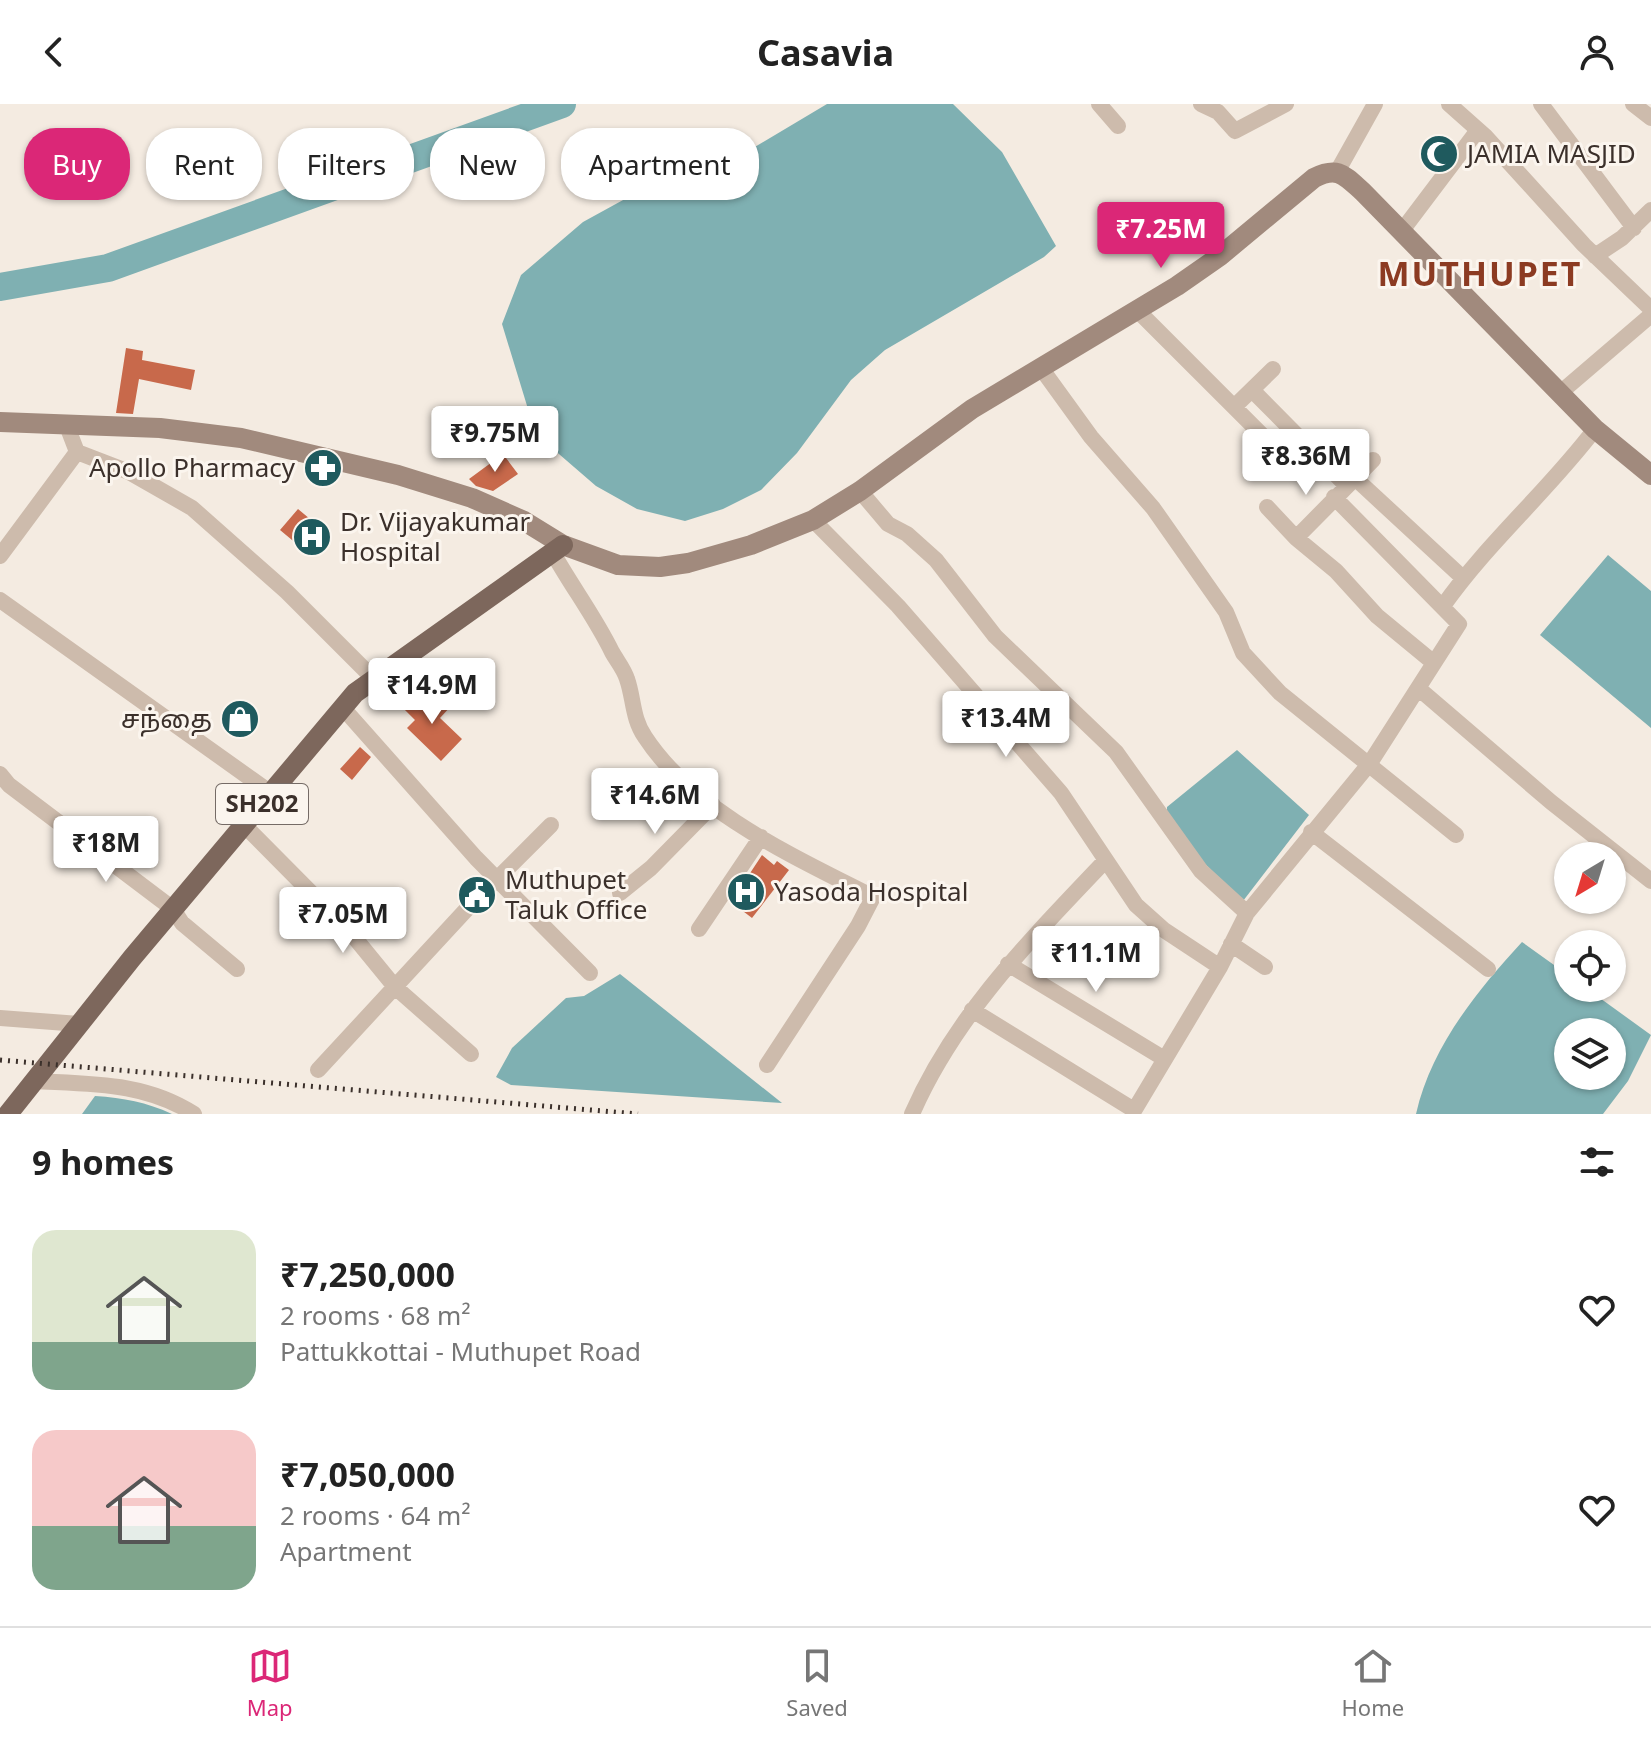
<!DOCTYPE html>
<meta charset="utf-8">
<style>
body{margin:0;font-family:"Noto Sans","Noto Sans Tamil",sans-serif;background:#f2f2f2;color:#222;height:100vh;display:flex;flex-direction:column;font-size:30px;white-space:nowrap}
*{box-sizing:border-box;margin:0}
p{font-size:26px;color:#767676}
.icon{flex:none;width:44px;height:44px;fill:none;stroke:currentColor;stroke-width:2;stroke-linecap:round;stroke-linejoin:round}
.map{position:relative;height:1010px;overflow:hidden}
.panel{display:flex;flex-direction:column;background:#fff;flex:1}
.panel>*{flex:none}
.hud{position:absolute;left:24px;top:24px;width:800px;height:72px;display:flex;gap:16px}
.needle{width:52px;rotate:218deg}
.fabs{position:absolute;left:1554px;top:738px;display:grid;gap:16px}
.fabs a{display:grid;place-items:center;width:72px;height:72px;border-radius:50%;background:#fff;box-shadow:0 2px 6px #0004;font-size:40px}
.price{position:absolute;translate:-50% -68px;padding:0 18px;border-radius:8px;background:#fff;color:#222;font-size:26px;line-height:52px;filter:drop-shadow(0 2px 4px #0008)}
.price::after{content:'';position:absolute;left:50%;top:48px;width:24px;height:18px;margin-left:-12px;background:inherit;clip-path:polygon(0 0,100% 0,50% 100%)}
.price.selected{background:#db2777;color:#fff}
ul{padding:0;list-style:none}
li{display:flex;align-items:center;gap:24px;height:200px;padding:0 32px}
li span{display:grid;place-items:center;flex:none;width:224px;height:160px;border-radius:24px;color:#555}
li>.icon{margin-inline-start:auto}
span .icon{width:96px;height:96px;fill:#fffc;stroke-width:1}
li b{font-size:34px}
h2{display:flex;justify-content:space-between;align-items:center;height:96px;padding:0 32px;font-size:34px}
.chip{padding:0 28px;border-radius:32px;background:#fff;box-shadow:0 2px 6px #0004;font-size:28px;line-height:72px}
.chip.selected{background:#db2777;color:#fff}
header{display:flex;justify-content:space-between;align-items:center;height:104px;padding:0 32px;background:#fff;font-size:36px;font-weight:700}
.menu{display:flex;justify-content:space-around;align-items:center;height:112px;border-top:2px solid #e0e0e0;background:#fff;font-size:22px;color:#767676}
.menu a{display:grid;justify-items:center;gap:4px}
.menu .selected{color:#db2777}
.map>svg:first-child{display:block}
</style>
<header><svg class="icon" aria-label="back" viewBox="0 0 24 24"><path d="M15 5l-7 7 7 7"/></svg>Casavia<svg class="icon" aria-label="person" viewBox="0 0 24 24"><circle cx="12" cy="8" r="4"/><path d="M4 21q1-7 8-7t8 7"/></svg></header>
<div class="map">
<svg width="1651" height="1010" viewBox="0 0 1651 1010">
<rect width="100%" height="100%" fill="#f4ebe1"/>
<path fill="#7fb0b2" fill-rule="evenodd" d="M827,0H953L1002,48L1056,142L1044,153L885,246L851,276L797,349L761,386L723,405L685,417L637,405L596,382L552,344L528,305L502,220L521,171L583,118L634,90L701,75Z
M1608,451L1651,487V624L1540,531Z
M1237,646L1309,711L1243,797L1201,756L1167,707V703Z
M1522,838L1568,871V884H1586L1651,931L1628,977L1603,1010H1416C1431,943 1477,887 1522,838ZM1568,928H1612V972H1568Z
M620,870L782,999L511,981L496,973L512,944L566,894L584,892Z
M95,992C124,994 146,998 172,1010H82Z"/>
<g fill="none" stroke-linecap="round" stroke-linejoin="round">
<path stroke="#7fb0b2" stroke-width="28" d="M0,183L108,164L562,0"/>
</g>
<path fill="#c8694b" d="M126,244L143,247L142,256L195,266L191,286L139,275L133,310L116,309Z
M503,350L518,370L493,387L476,382L469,375Z
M298,405L322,425L304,446L280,426Z
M440,590L452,601L440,614L462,635L441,657L407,624L415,616L401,602L411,591L425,605Z
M360,643L371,653L352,676L340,665Z
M762,751L774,761L777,757L789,766L752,814L731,798Z"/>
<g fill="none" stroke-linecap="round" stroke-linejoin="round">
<path stroke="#cdbbac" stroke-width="16" d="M1099,0L1118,22
M1201,0L1218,8L1235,27L1286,0
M1449,0L1485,32L1584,141L1651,205
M1541,0L1634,124
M1633,0L1651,14
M1337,68L1375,0
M1401,128L1478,26
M1595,152L1622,134L1651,106
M1137,206L1278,347
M1041,264L1091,333L1153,404L1226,508L1243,549L1280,589L1456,731
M1252,286L1346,381
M1560,289L1651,211
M1234,303L1273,265
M67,322L77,348L129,368L192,404L287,488L374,575
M1356,375L1463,474
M860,387L888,420L907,430L936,456L995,532L1116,648L1201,767L1247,809
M1267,403L1296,434L1336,467L1377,512L1434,559
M813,416L898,502L1061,689L1136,801L1164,826L1220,863
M1296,434L1373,356
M553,449C572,483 595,513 612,548C617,557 624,565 627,575C634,595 632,614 645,633C694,708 795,753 873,793L858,822L767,961
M0,452L77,348
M0,496L271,689
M1443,502C1488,438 1548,387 1595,325
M1418,584L1551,698L1651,777
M343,604L476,754L590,869
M0,670L9,681L173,805L182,819L237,865
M244,721L350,828L395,883L471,950
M1311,728L1488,865
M620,789L651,764L713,701
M699,825L761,733
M1231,840L1265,863
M1008,860L1163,954
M972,906L1134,1006
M0,914L79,920
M318,966L465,807L551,721
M34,977C90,980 145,978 194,1010
M912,1010C955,911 1031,835 1104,758
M1132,1010L1220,863L1247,809L1370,659L1459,520L1334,393"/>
<path stroke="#a18a7d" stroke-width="20" d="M0,318L160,324L241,334L398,371L472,394L524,417L563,441L618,461L660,463L688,459L751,441L813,416L860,387L972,305L1177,182L1220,152L1314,74C1338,62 1344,71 1363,88L1595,325L1651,371"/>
<path stroke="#7d675c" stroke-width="20" d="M8,1010L132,854L355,589L563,441"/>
<path stroke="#3b302b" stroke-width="5" stroke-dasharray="2 6" stroke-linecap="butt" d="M0,956L638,1010"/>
</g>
<defs>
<g id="mosque-disc" transform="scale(2)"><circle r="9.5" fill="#1f5a5e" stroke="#fbf5ee"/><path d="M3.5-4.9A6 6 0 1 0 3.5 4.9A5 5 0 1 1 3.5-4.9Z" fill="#fff"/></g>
<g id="pharmacy-disc" transform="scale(2)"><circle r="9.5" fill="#1f5a5e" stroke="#fbf5ee"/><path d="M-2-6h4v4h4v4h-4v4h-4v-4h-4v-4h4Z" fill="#fff"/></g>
<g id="hospital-disc" transform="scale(2)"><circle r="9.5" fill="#1f5a5e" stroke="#fbf5ee"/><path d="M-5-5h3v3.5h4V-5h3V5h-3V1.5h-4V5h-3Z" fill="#fff"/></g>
<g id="shop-disc" transform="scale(2)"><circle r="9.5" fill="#1f5a5e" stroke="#fbf5ee"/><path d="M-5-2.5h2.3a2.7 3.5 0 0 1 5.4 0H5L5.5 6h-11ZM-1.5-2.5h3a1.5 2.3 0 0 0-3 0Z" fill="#fff"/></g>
<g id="civic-disc" transform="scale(2)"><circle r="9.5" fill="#1f5a5e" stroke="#fbf5ee"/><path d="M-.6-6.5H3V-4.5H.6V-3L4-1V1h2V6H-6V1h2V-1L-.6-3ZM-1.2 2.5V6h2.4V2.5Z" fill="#fff"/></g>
</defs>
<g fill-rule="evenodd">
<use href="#mosque-disc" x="1439" y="50"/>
<use href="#pharmacy-disc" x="323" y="364"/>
<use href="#hospital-disc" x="312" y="433"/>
<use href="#shop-disc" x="240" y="615"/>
<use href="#hospital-disc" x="746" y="788"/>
<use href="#civic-disc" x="477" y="791"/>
</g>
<g text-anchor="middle" stroke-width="6" stroke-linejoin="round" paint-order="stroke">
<rect fill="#fbf5ee" stroke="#756b66" stroke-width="2" x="216" y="680" width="92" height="40" rx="6"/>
<g font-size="24" font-weight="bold" fill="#3b302b">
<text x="262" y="708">SH202</text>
</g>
<g font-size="26" fill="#3b302b" stroke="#fbf5ee" text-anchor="start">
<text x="1467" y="59">JAMIA MASJID</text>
<text x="295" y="373" text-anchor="end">Apollo Pharmacy</text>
<text x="340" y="427">Dr. Vijayakumar<tspan x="340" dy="30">Hospital</tspan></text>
<text x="212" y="624" text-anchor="end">சந்தை</text>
<text x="505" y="785">Muthupet<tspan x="505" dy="30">Taluk Office</tspan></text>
<text x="774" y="797">Yasoda Hospital</text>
</g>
<g font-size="34" font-weight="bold" letter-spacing="2" fill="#8c3b22" stroke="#fbf5ee">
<text x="1480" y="182">MUTHUPET</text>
</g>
</g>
</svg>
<div class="fabs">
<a><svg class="needle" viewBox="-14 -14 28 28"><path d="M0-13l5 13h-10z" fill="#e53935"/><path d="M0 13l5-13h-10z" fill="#767676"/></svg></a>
<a><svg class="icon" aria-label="locate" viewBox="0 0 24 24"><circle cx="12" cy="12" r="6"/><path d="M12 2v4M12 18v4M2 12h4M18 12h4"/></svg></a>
<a><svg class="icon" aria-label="layers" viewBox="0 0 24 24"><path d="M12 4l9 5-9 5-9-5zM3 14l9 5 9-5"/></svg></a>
</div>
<b class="price selected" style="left:1161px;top:166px">₹7.25M</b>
<b class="price" style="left:495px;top:370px">₹9.75M</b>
<b class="price" style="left:1306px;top:393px">₹8.36M</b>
<b class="price" style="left:432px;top:622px">₹14.9M</b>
<b class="price" style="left:1006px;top:655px">₹13.4M</b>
<b class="price" style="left:655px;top:732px">₹14.6M</b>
<b class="price" style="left:106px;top:780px">₹18M</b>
<b class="price" style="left:343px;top:851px">₹7.05M</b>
<b class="price" style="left:1096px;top:890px">₹11.1M</b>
<div class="hud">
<a class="chip selected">Buy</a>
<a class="chip">Rent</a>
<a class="chip">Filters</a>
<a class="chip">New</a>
<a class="chip">Apartment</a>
</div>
</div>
<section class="panel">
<h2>9 homes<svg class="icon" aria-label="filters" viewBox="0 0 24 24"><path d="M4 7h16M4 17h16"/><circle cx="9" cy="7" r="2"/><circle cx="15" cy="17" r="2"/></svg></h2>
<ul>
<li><span style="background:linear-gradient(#dfe7d0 70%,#7fa58c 0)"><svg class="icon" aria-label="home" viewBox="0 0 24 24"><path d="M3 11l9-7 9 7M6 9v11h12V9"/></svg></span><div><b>₹7,250,000</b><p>2 rooms · 68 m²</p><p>Pattukkottai - Muthupet Road</p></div><svg class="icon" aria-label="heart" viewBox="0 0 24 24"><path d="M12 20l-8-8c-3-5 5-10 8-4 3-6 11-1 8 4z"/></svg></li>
<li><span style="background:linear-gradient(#f6c9c9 60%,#7fa58c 0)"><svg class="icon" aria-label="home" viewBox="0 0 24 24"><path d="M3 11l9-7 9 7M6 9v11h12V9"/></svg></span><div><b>₹7,050,000</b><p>2 rooms · 64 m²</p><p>Apartment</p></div><svg class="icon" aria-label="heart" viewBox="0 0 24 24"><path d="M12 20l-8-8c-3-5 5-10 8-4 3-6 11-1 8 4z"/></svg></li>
</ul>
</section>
<nav class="menu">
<a class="selected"><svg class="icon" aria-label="map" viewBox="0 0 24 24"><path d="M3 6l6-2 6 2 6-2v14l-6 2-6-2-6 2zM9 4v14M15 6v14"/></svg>Map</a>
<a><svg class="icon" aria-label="saved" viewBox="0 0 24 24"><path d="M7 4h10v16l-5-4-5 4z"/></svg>Saved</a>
<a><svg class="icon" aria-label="home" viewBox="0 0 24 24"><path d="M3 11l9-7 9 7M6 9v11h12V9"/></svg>Home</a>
</nav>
